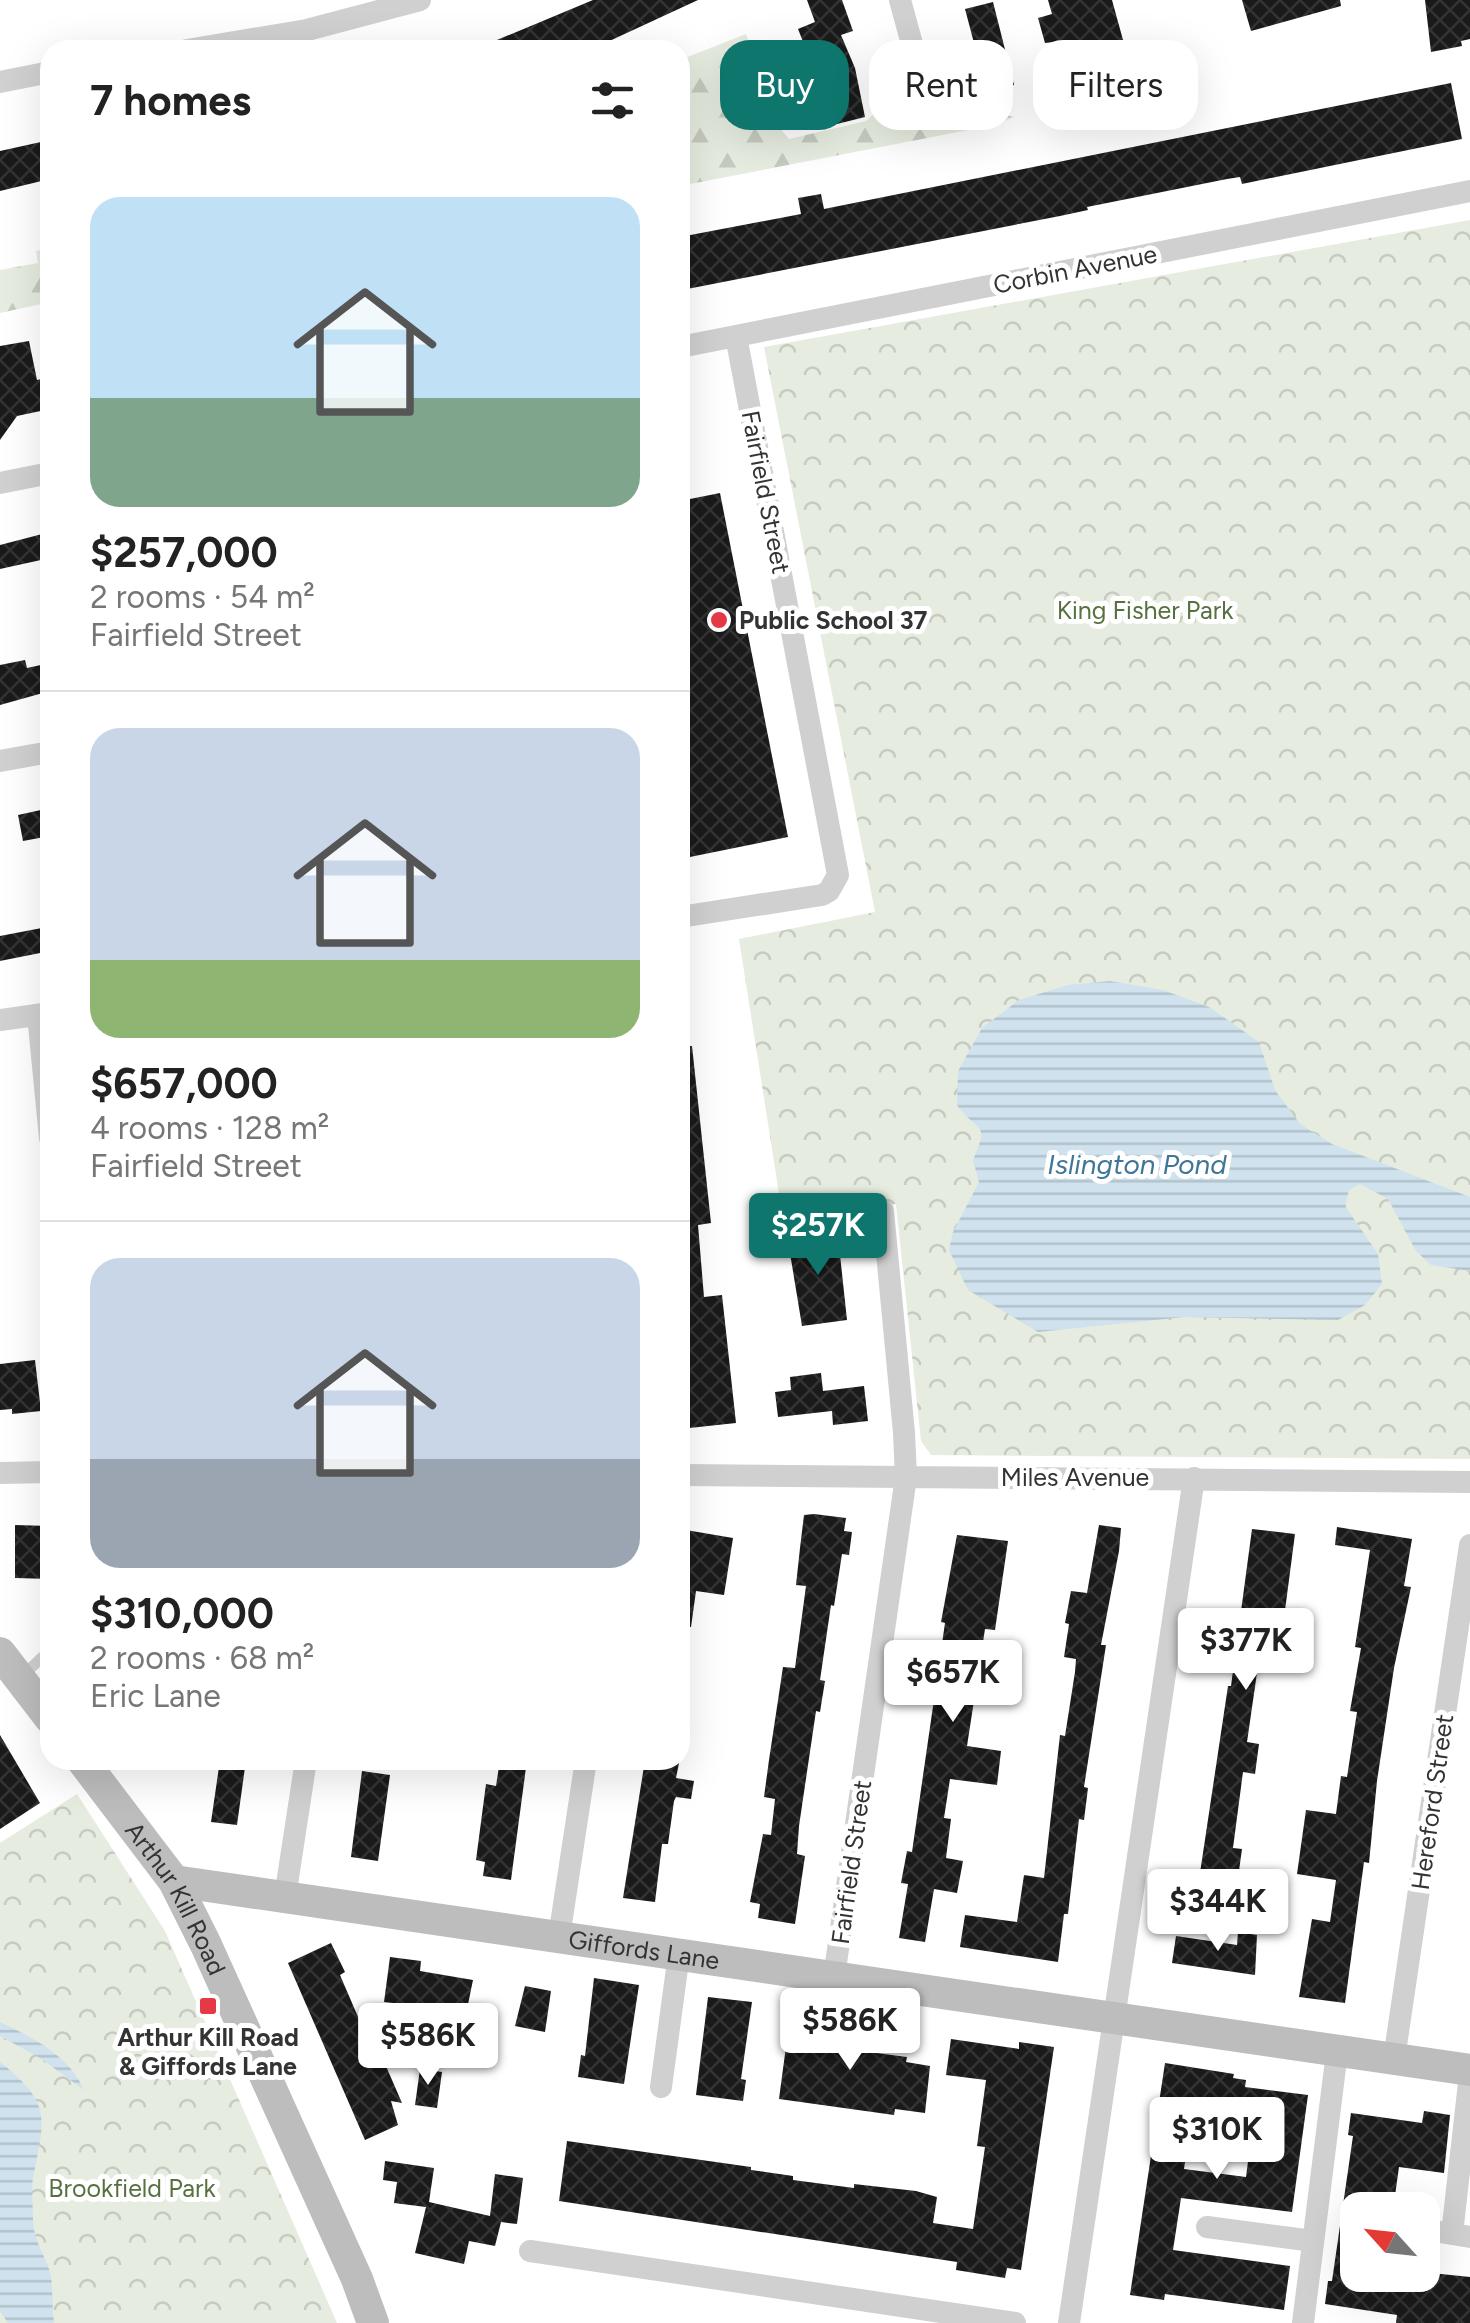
<!DOCTYPE html>
<meta charset="utf-8">
<style>
body{margin:0;font-family:Figtree,sans-serif;background:#f2f2f2;color:#222;height:100vh;display:flex;flex-direction:column;font-size:38px;white-space:nowrap}
*{box-sizing:border-box;margin:0}
p{font-size:32px;color:#767676}
.icon{flex:none;width:55px;height:55px;fill:none;stroke:currentColor;stroke-width:2;stroke-linecap:round;stroke-linejoin:round}
.map{position:relative;flex:1;overflow:hidden}
.drawer{position:absolute;left:40px;top:40px;width:650px;height:1730px;display:flex;flex-direction:column;background:#fff;border-radius:30px;box-shadow:0 10px 40px #0002}
.drawer>*{flex:none}
.banner{position:absolute;left:720px;top:40px;width:600px;height:90px;display:flex;gap:20px}
.needle{width:65px;rotate:297deg}
.fabs{position:absolute;left:1340px;top:2192px;display:grid;gap:20px}
.fabs a{display:grid;place-items:center;width:100px;height:100px;border-radius:20px;background:#fff;box-shadow:0 10px 40px #0002;font-size:50px}
.price{position:absolute;translate:-50% -85px;padding:0 22px;border-radius:10px;background:#fff;color:#222;font-size:32px;line-height:65px;filter:drop-shadow(0 2px 5px #0008)}
.price::after{content:'';position:absolute;left:50%;top:60px;width:30px;height:22px;margin-left:-15px;background:inherit;clip-path:polygon(0 0,100% 0,50% 100%)}
.price.active{background:#0f766e;color:#fff}
ul{padding:0;list-style:none}
li{display:grid;align-content:center;gap:20px;height:530px;padding:0 50px}
li+li{border-top:2px solid #e0e0e0}
li span{display:grid;place-items:center;height:310px;border-radius:30px;color:#555}
li>.icon{margin-inline-start:auto}
span .icon{width:180px;height:180px;fill:#fffc;stroke-width:1}
li b{font-size:42px}
h2{display:flex;justify-content:space-between;align-items:center;height:120px;padding:0 50px;font-size:42px}
.pill{padding:0 35px;border-radius:30px;background:#fff;box-shadow:0 10px 40px #0002;font-size:35px;line-height:90px}
.pill.active{background:#0f766e;color:#fff}
.map>svg:first-child{display:block}
</style>
<div class="map">
<svg width="1470" height="2323" viewBox="0 0 1470 2323">
<defs>
<pattern id="forest-firs" width="22" height="20" patternUnits="userSpaceOnUse" patternTransform="scale(2.5)"><rect width="22" height="20" fill="#e6ecdf"/><path d="M5 1l3.5 6h-7zM16 11l3.5 6h-7z" fill="#c6cbc0"/></pattern>
<pattern id="park-crowns" width="20" height="18" patternUnits="userSpaceOnUse" patternTransform="scale(2.5)"><rect width="20" height="18" fill="#e6ecdf"/><path d="M2 6a3 3 0 1 1 6 0M12 15a3 3 0 1 1 6 0" fill="none" stroke="#c6cbc0"/></pattern>
<pattern id="water-rules" width="6" height="5" patternUnits="userSpaceOnUse" patternTransform="scale(2.5)"><rect width="6" height="5" fill="#cfe2ee"/><path d="M0 2.5h6" fill="none" stroke="#b2c2cd"/></pattern>
<pattern id="building-cross-hatch" width="8" height="8" patternUnits="userSpaceOnUse" patternTransform="scale(2.5)"><rect width="8" height="8" fill="#1a1a1a"/><path d="M0 0l8 8M0 8l8-8" fill="none" stroke="#333"/></pattern>
</defs>
<rect width="100%" height="100%" fill="#fff"/>
<path fill="url(#forest-firs)" d="M746,34L750,45L742,49L761,105L789,139L866,121L899,92L925,96L948,84L974,107L1014,117L994,125L680,186V60Z
M50,248V302L0,313V270L38,263L36,251Z"/>
<path fill="url(#park-crowns)" d="M1470,220V1459L931,1455L921,1441L896,1204L783,1219L739,939L875,912L764,347Z
M77,1794L165,1931L337,2323H0V1843Z"/>
<path fill="url(#water-rules)" d="M1110,981L1163,990L1209,1007L1259,1042L1275,1090L1300,1124L1332,1144L1470,1197V1271L1431,1265L1416,1251L1388,1199L1360,1184L1349,1190L1345,1206L1378,1254L1382,1284L1365,1305L1338,1320L1185,1317L1038,1332L968,1290L949,1250L953,1232L979,1182L973,1160C990,1120 979,1135 957,1105L958,1071L982,1028L1019,1000L1068,985Z
M0,2022C33,2038 69,2055 84,2090L40,2058L0,2036Z
M0,2062C52,2103 45,2118 33,2178C31,2189 33,2205 33,2217C32,2240 47,2257 51,2276C53,2291 52,2307 54,2323H8L0,2311Z"/>
<path fill="url(#building-cross-hatch)" fill-rule="evenodd" d="M593,0H698L590,50H473Z
M807,0H842L853,31L841,35L855,68L865,117L837,124L826,79L819,82L798,29L815,22Z
M1048,0H1112L1131,69L1070,82L1062,41L1045,43L1038,18L1052,14Z
M1242,0H1340L1341,6L1251,31Z
M1425,0H1470V39L1461,41L1462,46L1431,52Z
M993,2L1014,85L987,92L965,9Z
M1451,83L1462,139L1242,184L1240,177L1227,179L1087,207L1088,210L1060,216L682,290L680,237L801,214L798,198L821,194L824,209Z
M50,140V179L0,191V151Z
M29,341L37,380L50,377V409L17,416L0,440V346Z
M720,493L788,837L680,859V501Z
M50,532V558L0,569V545Z
M25,660L27,668L50,663V691L0,705V665Z
M50,808V836L23,841L18,815Z
M47,927L50,951L0,961V936Z
M692,1046L711,1223L698,1225L704,1297L722,1295L736,1423L680,1429V1398H688L680,1326V1047Z
M820,1229L822,1238L838,1236L847,1320L802,1326L788,1241L800,1240L799,1232Z
M35,1360L41,1411L12,1414V1409L0,1410V1364Z
M821,1373L823,1391L864,1386L868,1421L833,1425L832,1411L778,1417L775,1392L791,1390L790,1377Z
M814,1514L846,1518L844,1531L852,1532L849,1555L842,1554L834,1606L831,1605L820,1680L825,1681L820,1712L816,1711L799,1826L797,1854L805,1856L795,1924L758,1918L760,1904L750,1902L763,1834L771,1835L775,1799L764,1797L769,1760L783,1667L795,1668L806,1586L796,1585L800,1548L804,1515Z
M15,1525L50,1526V1579L15,1578Z
M1099,1525L1121,1528L1119,1551L1101,1645H1106L1084,1787L1088,1788L1084,1820L1079,1819L1068,1914H1064L1058,1962L960,1947L965,1915L1017,1922L1024,1875L1044,1878L1060,1735L1065,1736L1075,1672L1076,1659L1064,1657L1069,1624L1065,1623L1071,1591L1087,1593Z
M1337,1527L1412,1539L1404,1586L1411,1587L1394,1668L1377,1781L1369,1863L1364,1862L1345,2003L1299,1997L1312,1919L1330,1922L1336,1880L1297,1874L1306,1810L1336,1814L1341,1776L1347,1777L1357,1712L1350,1711L1361,1648L1355,1647L1370,1550L1335,1545Z
M680,1529L733,1538L724,1595L696,1591L691,1627L680,1626Z
M1252,1529L1295,1534L1284,1618L1276,1617L1272,1649L1267,1648L1265,1667L1258,1666L1247,1742L1259,1744L1255,1774L1243,1772L1233,1848L1242,1849L1238,1878L1200,1873L1228,1686H1231Z
M957,1535L1008,1541L995,1630L985,1629L967,1746L1001,1751L997,1785L950,1779L944,1818L951,1819L946,1858L963,1861L957,1893L934,1889L925,1942L899,1938L908,1884L901,1883L907,1851L912,1852L945,1623L941,1622Z
M0,1735L40,1803L0,1829Z
M220,1760H246L237,1825L211,1822Z
M500,1760H527L511,1880L483,1876L485,1862L476,1860L486,1784L496,1786Z
M645,1760L679,1763L676,1778L694,1781L691,1799L676,1797L674,1801L668,1844H662L655,1902L623,1898Z
M362,1771L390,1775L378,1861L351,1857Z
M1238,1932L1257,1935L1255,1975L1172,1963L1176,1936L1237,1945Z
M331,1943L345,1972L340,1975L377,2061L379,2050L402,2103L391,2101L398,2125L365,2140L288,1963Z
M390,1957L421,1961L420,1971L473,1980L465,2019L436,2014L437,2008L384,2002Z
M594,1978L639,1985L624,2084L578,2077L581,2055L585,2056Z
M525,1986L551,1991L545,2032L515,2026Z
M708,1997L752,2002L741,2079L746,2080L743,2101L696,2095Z
M789,2024L878,2037L876,2053L907,2057L906,2062L930,2066L925,2113L895,2109L894,2115L779,2099Z
M951,2039L1019,2049V2042L1054,2047L1021,2270L1007,2268L1005,2278L956,2270L957,2262L559,2201L567,2141L751,2167V2170L793,2176V2180L854,2188V2184L916,2191L937,2197L933,2223L973,2229L985,2147L977,2146L986,2080L946,2075Z
M1165,2063L1234,2074L1233,2078L1246,2080L1245,2087L1308,2095L1292,2212L1181,2198L1173,2250L1290,2266L1284,2310L1165,2294L1164,2300L1130,2295ZM1193,2107L1254,2115L1246,2177L1184,2169Z
M420,2069L442,2072L437,2108L415,2105Z
M1424,2111L1450,2115L1444,2173L1399,2167L1393,2210H1358V2275H1422V2272L1470,2277V2323H1396L1397,2315L1325,2304L1328,2281H1332L1353,2136L1348,2135L1351,2113L1422,2123Z
M385,2161L434,2168L429,2202L490,2216L495,2174L523,2178L517,2224L501,2222L495,2246L469,2241L464,2264L415,2253L426,2207L394,2203L397,2182L383,2180Z"/>
<g fill="none" stroke-linecap="round" stroke-linejoin="round">
<path stroke="#d0d0d0" stroke-width="11" d="M20,1678L50,1650"/>
<path stroke="#d0d0d0" stroke-width="22" d="M900,0L915,55
M187,50L307,30L420,0
M0,82L50,72
M680,347L1470,191
M0,483L50,473
M0,761L50,752
M680,917L822,895L829,891L838,875L736,336
M38,1015L50,1138
M0,1020L50,1013
M0,1473L50,1472
M680,1475L1470,1482
M285,1897L306,1760
M559,1937L586,1760
M834,1977L906,1477L904,1433L883,1211
M1394,2059L1470,1545
M661,2087L679,1954
M1207,2227L1313,2241
M1422,2229L1470,2237
M1452,2234L1470,2074
M530,2251L1015,2323
M1069,2323L1194,1478
M1303,2323L1337,2052"/>
<g stroke="#bdbdbd" stroke-width="32">
<path d="M0,1653L50,1718"/>
<path id="s1" d="M82,1760L174,1881L206,1945L357,2279L373,2323"/>
<path id="s2" d="M174,1881L1470,2070"/>
</g>
</g>
<g fill="#e63946" stroke="#fff" stroke-width="4">
<circle cx="719" cy="620" r="10"/>
<rect x="198" y="1996" width="20" height="20" rx="5"/>
</g>
<g text-anchor="middle" stroke-width="10" stroke-linejoin="round" paint-order="stroke">
<g font-size="25" fill="#333" stroke="#fff">
<text transform="translate(1075 269) rotate(-11)" y="9">Corbin Avenue</text>
<text transform="translate(766 492) rotate(79)" y="9">Fairfield Street</text>
<text x="1075" y="1486">Miles Avenue</text>
<text transform="translate(1432 1802) rotate(-82)" y="9">Hereford Street</text>
<text transform="translate(851 1862) rotate(-82)" y="9">Fairfield Street</text>
<text dy="9" stroke="none"><textPath href="#s1" startOffset="168">Arthur Kill Road</textPath></text>
<text dy="9" stroke="none"><textPath href="#s2" startOffset="475">Giffords Lane</textPath></text>
</g>
<g font-size="25" fill="#56703f" stroke="#fff">
<text x="1145" y="619">King Fisher Park</text>
<text x="132" y="2197">Brookfield Park</text>
</g>
<g font-size="25" font-weight="bold" fill="#333" stroke="#fff" text-anchor="start">
<text x="739" y="629">Public School 37</text>
<text x="208" y="2046" text-anchor="middle">Arthur Kill Road<tspan x="208" dy="29">&amp; Giffords Lane</tspan></text>
</g>
<g font-size="28" font-style="italic" fill="#3f7597" stroke="#fff">
<text x="1137" y="1174">Islington Pond</text>
</g>
</g>
</svg>
<div class="fabs">
<a><svg class="needle" viewBox="-14 -14 28 28"><path d="M0-13l5 13h-10z" fill="#e53935"/><path d="M0 13l5-13h-10z" fill="#767676"/></svg></a>
</div>
<b class="price active" style="left:818px;top:1278px">$257K</b>
<b class="price" style="left:1246px;top:1693px">$377K</b>
<b class="price" style="left:953px;top:1725px">$657K</b>
<b class="price" style="left:1218px;top:1954px">$344K</b>
<b class="price" style="left:850px;top:2073px">$586K</b>
<b class="price" style="left:428px;top:2088px">$586K</b>
<b class="price" style="left:1217px;top:2182px">$310K</b>
<div class="banner">
<a class="pill active">Buy</a>
<a class="pill">Rent</a>
<a class="pill">Filters</a>
</div>
<section class="drawer">
<h2>7 homes<svg class="icon" aria-label="filters" viewBox="0 0 24 24"><path d="M4 7h16M4 17h16"/><circle cx="9" cy="7" r="2"/><circle cx="15" cy="17" r="2"/></svg></h2>
<ul>
<li><span style="background:linear-gradient(#bfe0f5 65%,#7fa58c 0)"><svg class="icon" aria-label="home" viewBox="0 0 24 24"><path d="M3 11l9-7 9 7M6 9v11h12V9"/></svg></span><div><b>$257,000</b><p>2 rooms · 54 m²</p><p>Fairfield Street</p></div></li>
<li><span style="background:linear-gradient(#c9d6e8 75%,#8fb573 0)"><svg class="icon" aria-label="home" viewBox="0 0 24 24"><path d="M3 11l9-7 9 7M6 9v11h12V9"/></svg></span><div><b>$657,000</b><p>4 rooms · 128 m²</p><p>Fairfield Street</p></div></li>
<li><span style="background:linear-gradient(#c9d6e8 65%,#9aa5b1 0)"><svg class="icon" aria-label="home" viewBox="0 0 24 24"><path d="M3 11l9-7 9 7M6 9v11h12V9"/></svg></span><div><b>$310,000</b><p>2 rooms · 68 m²</p><p>Eric Lane</p></div></li>
</ul>
</section>
</div>
